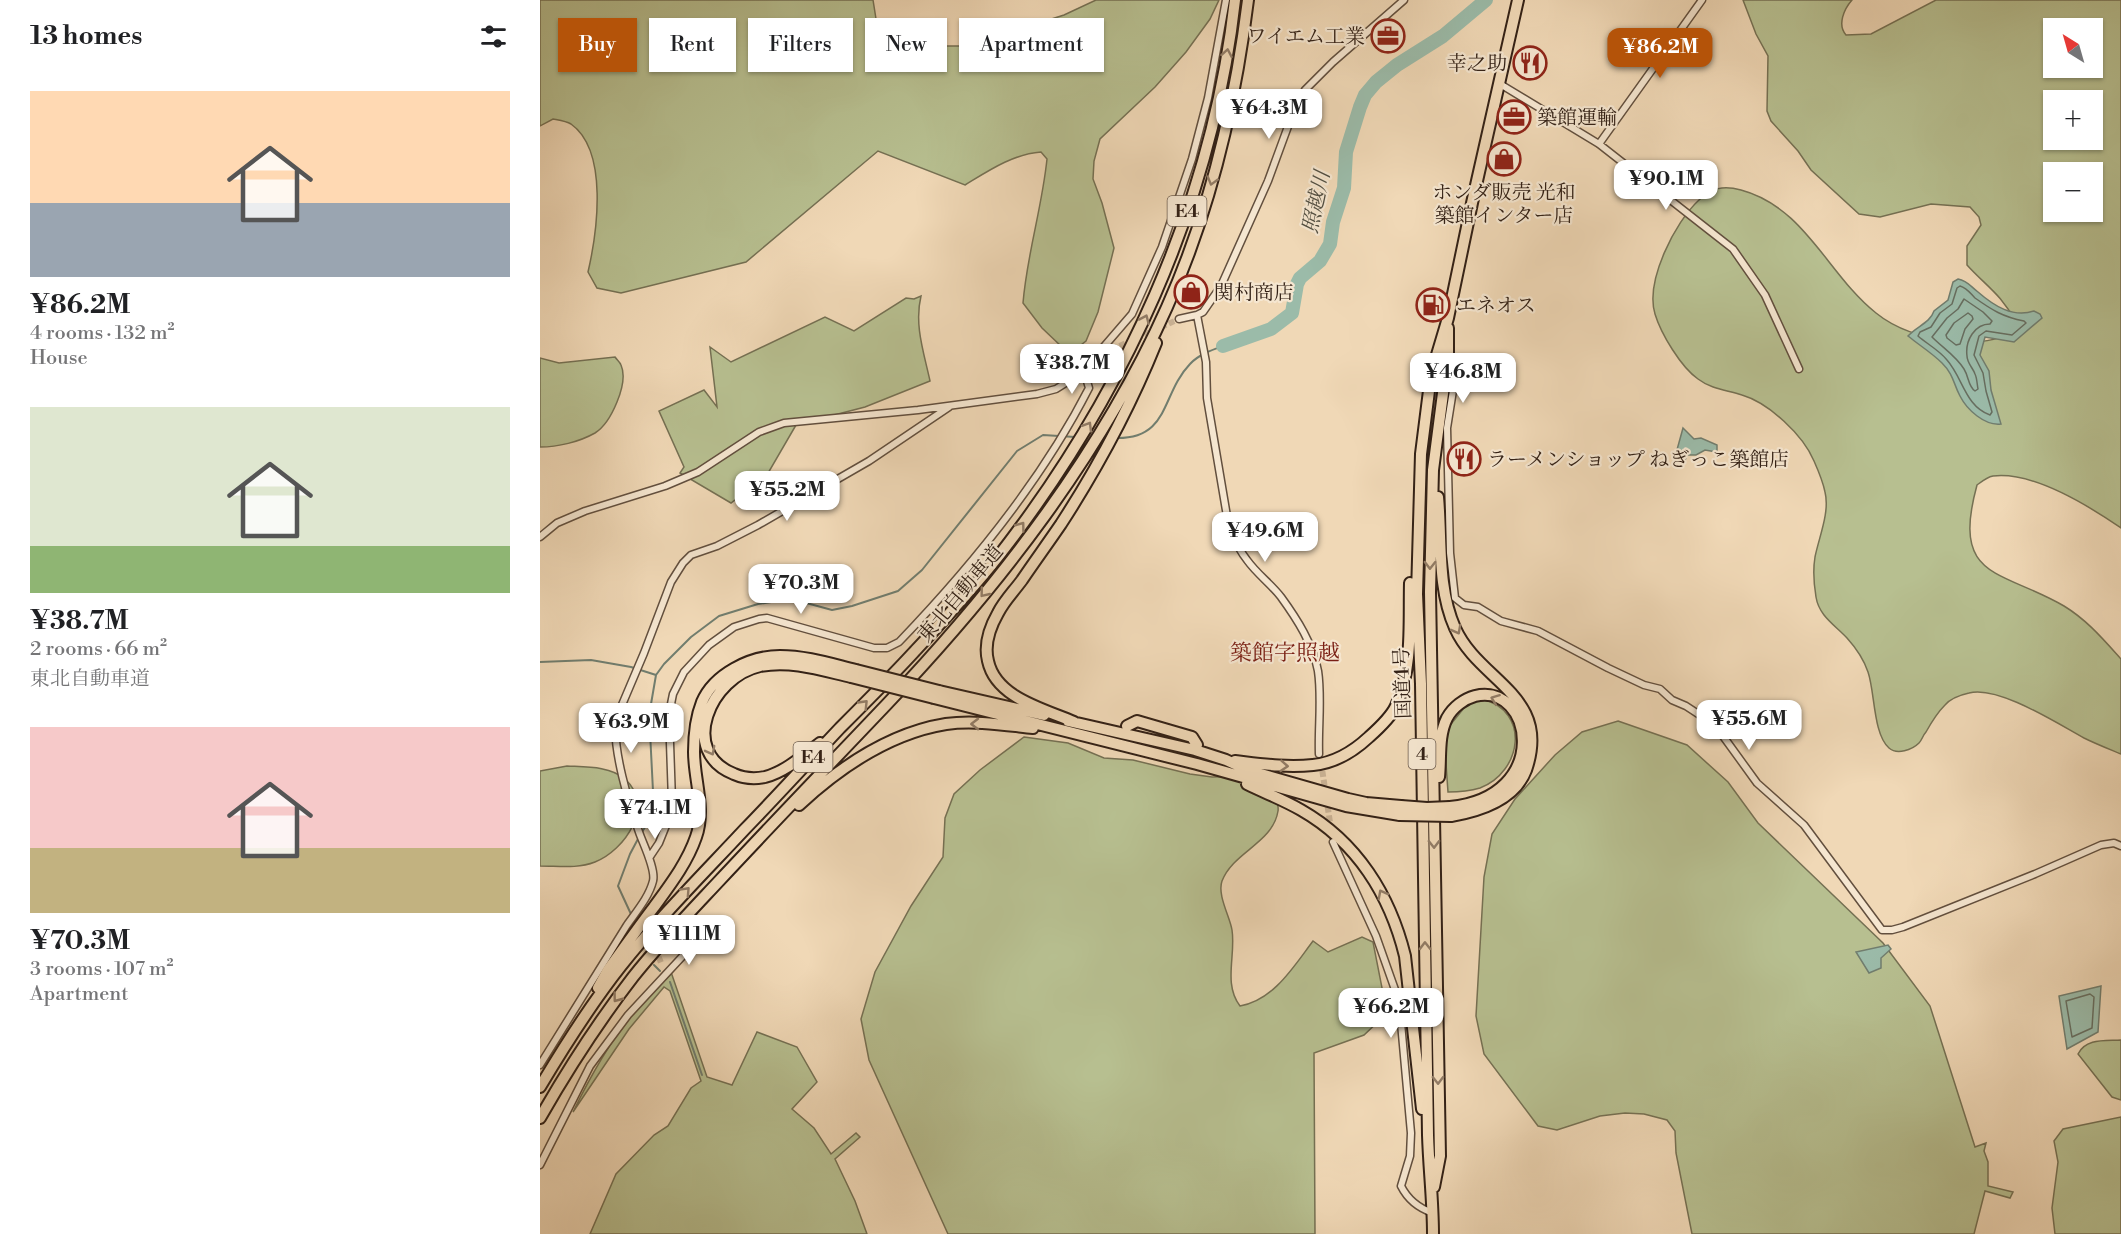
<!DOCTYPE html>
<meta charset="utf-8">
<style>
body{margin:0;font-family:"Libre Bodoni","Noto Serif JP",serif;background:#f2f2f2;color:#202124;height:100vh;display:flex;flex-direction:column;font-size:22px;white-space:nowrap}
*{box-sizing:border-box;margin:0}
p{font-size:20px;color:#757577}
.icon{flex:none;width:33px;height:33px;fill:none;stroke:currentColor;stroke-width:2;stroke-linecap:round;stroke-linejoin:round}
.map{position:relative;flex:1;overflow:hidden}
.side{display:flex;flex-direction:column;background:#fff;width:540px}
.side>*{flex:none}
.top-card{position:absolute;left:18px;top:18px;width:570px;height:54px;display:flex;gap:12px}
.needle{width:39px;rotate:323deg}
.fabs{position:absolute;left:1503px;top:18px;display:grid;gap:12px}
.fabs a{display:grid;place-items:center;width:60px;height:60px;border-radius:0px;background:#fff;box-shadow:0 2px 4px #0004;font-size:30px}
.price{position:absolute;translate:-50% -51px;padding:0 14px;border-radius:12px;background:#fff;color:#222;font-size:20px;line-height:39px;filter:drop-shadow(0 2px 3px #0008)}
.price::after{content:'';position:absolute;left:50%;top:36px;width:18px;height:14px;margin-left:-9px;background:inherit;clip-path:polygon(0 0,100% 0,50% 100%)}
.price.current{background:#b45309;color:#fff}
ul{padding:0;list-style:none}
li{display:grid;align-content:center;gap:12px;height:318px;padding:0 30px}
li span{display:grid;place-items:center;height:186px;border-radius:0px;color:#555}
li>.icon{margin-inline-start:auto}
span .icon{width:108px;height:108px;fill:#fffc;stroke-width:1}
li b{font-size:26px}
h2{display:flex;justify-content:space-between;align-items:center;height:72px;padding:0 30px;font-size:26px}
.tag{padding:0 21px;border-radius:0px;background:#fff;box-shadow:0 2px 4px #0004;font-size:21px;line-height:54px}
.tag.current{background:#b45309;color:#fff}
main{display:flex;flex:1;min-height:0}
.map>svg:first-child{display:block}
</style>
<main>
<section class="side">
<h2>13 homes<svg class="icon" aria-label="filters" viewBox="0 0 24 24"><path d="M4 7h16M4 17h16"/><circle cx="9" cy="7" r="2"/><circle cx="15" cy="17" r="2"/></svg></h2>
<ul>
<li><span style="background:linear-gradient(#ffd9b3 60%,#9aa5b1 0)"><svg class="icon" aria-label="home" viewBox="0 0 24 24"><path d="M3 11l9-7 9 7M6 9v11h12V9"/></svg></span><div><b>¥86.2M</b><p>4 rooms · 132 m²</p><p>House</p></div></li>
<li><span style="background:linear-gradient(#dfe7d0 75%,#8fb573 0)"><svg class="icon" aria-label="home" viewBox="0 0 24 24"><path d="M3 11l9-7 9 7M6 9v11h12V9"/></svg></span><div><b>¥38.7M</b><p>2 rooms · 66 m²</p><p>東北自動車道</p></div></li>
<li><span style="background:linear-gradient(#f6c9c9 65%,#c2b280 0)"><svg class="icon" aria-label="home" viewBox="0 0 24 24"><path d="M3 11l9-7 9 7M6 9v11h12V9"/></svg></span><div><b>¥70.3M</b><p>3 rooms · 107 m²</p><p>Apartment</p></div></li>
</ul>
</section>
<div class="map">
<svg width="1581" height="1234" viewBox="0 0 1581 1234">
<rect width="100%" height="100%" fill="#f0d8b6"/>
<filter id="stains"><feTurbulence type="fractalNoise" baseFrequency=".00333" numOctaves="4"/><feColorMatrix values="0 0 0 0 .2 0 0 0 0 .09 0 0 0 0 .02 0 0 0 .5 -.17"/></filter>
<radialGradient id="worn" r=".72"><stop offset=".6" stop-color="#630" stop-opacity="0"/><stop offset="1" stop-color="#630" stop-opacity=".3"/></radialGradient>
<path fill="#b7bf90" stroke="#757053" stroke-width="1.5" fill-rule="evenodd" d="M0,0H333L337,25L349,41L370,46H427L524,15L556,0H679L670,19L646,52L615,87L560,139L554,161L553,179L562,203L574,248L558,312L546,341L537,348L522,347L502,328L483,303C487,254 502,208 507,159L501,152C473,154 448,171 425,185L338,151L206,262L81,293L57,288L48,272C57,233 69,151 31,124C26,121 18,120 13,119L0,126Z
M1203,0H1312C1304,9 1297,25 1306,35L1331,34L1396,0H1581V528C1549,506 1493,471 1453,476C1447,477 1441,482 1437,485C1411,580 1460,569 1524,606C1547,620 1563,639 1581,659V754C1569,749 1556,744 1544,738C1518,724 1458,685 1429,693C1420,695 1411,698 1405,705C1398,712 1391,723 1386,732C1383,735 1382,740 1379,743C1372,750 1357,755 1349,748C1333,734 1335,692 1328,672C1324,660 1316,648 1307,638C1295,625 1279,616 1276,597C1274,585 1273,569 1275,557C1279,537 1290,512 1285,492C1283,482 1278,470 1274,461C1263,435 1229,403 1202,395C1187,390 1171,389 1158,379C1141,367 1121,334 1115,314C1105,281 1135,222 1159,200C1172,188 1183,185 1201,190C1265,207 1288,275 1336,313C1358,331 1389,339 1416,342C1427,343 1453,342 1462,336C1466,332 1471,325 1475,321C1462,295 1445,285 1427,265V246L1441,225L1439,217L1430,207L1391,204L1340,217L1319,214L1271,170L1258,151L1231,121L1227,111L1228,56L1216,34ZM1514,28H1552V68H1514ZM1514,100H1552V140H1514ZM1514,172H1552V212H1514Z
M381,296C374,325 384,353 390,381L325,407L256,425L227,475L191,503L140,473L144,467L119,411L164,390L177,407L170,347L191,362L285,317L314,331L366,298L374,299Z
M75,357C77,360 80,362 81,365C89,383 71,423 55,433C39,442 18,447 0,447V358L19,363Z
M942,699C991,711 982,772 940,788C930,791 918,792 908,792L905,750L907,729L928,703Z
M1078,721L1147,745L1188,782L1218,823L1343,943L1390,1006L1435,1147L1446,1143L1444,1151L1448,1162V1186L1473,1192L1470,1198L1445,1191L1434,1234H1152L1136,1153L1135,1131L1127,1120L1104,1114L1085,1113L1060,1116L1017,1130L998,1126L944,1054L936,1016L944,877L952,834L975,799L1015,755L1042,732Z
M484,737L528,743L564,758L593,760L650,774L672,777L708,776L735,793C736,798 739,806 738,811C733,843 693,852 682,881C677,895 690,917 692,930C696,955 683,984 700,1006C734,1000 754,966 773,941L788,952L822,937L833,942L844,998L843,1017L824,1035L774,1053L775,1234H408L329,1060L321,1019L335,972L371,906L403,857L405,818L414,794L440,770Z
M27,766C46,767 70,766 85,779C115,806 85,850 55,862C37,869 19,866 0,866V771Z
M131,972L167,1077L192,1085L217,1032L257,1047L277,1082L252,1109L274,1128L291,1154L316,1133L320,1137L295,1159L315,1201L327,1234H50L76,1174L114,1135L128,1126L151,1088L161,1081L130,991L124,987L89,1029L33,1112C50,1077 69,1043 93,1013C105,999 119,986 131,972Z
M1581,1040V1100L1572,1097L1538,1054C1546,1038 1565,1041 1581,1040Z
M1581,1117V1234H1515L1512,1208L1518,1162L1514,1141L1523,1129Z"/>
<path fill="#9bbba9" stroke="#717d6e" stroke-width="1.5" d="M1418,279C1428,281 1430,286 1438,292C1454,306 1473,318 1494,311L1500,314L1502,318L1474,342L1445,337L1440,355L1449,371L1451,390L1461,424C1445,426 1427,410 1420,396C1413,383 1414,375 1402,363C1392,353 1379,345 1368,336C1377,326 1390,323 1394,311L1408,300L1413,282Z
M1143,428L1154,439L1161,438L1177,445V452L1165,450L1156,455H1147L1144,463L1135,457Z
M1348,945L1351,949L1341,958V968L1329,973L1316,952Z
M1561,986L1558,1032L1527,1049L1519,996Z"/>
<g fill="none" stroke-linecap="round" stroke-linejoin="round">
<path stroke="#676e60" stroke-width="1.5" d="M1420,286C1427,288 1430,293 1435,298C1452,310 1463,317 1484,321L1486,323L1472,335L1446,331L1439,336L1434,355L1443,373L1446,391L1452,412L1450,415C1425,406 1423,378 1407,360C1399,350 1387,344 1378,336L1380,332L1391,327L1400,313L1412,304L1417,288Z
M1424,299L1443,312L1452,321L1450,324C1435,324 1425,340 1427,356C1427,363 1433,368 1435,374C1437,378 1437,384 1438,389L1435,391C1428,386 1429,377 1424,369C1416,356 1403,348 1392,337L1407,318L1418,309Z
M1428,313L1432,316L1433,319L1425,329L1420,344L1416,345L1407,338L1406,335L1414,323Z
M1550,994L1554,997L1552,1028L1532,1037L1526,1001Z"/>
<path stroke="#717d6e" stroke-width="2" d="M576,438C630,439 621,394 650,364C658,355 672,350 683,346
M0,662L51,660L91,667L116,675
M102,832L107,824L111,808L113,791L110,732L111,704L116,675L124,664L151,637L179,616L218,604L244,600L259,601L292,610L312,606L358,591L382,570L477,451L503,435L535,437
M96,925L78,886L90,854L99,837
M114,965L120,971
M130,982L162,1075"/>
<path stroke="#9bbba9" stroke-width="14" d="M683,346L731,329L752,313L757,284L760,278L780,261L790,244L793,222L804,188L806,152L820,107L825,95L836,82L857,65L903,36L946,0"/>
<path stroke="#cab396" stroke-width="6" stroke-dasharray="6 3" stroke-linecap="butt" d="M555,357L639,319
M781,762L791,829
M108,932L122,965"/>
<g stroke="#624f3e" stroke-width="9">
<path id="street" d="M960,84L1059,144L1193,249L1225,295L1259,369
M1059,144L1162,0
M657,315L666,362L667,398L689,528C694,539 699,550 707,560C717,574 731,584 741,597C757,619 773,644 778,671C782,698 778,727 779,754
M639,319L657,315L663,312L681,286L728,181L750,121L765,90L793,62L864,0
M918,359L907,428L910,553L915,598L924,605L938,607L961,621L998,631L1068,668L1104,685L1120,689L1132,700L1146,706L1175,725L1217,783L1264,825L1342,930H1352L1363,927L1495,874L1561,845L1574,843L1581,846
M0,537L17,523L45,511L125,486L158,472L219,432L244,423L378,410L497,394L516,389L532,379L555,357L592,314L622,247L652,159L668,98L686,0
M793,842L836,936L859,1001L871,1133L870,1156L861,1186C868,1200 878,1208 893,1213
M109,858L119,843L129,818L132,801L129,714L133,694L144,672L169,645L194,627L219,619L227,618L334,648H347L359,642C432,566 501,482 549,388L543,368
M0,1065L87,925C96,912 109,897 113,881C116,869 103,844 99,832C89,804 72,749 76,719L104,653L131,582L143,563L151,555L177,546L218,525L329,461L409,407
M0,1165L50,1066L88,1015L153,945"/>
</g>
<g stroke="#332116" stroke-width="14">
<path id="highway" d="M898,497C902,540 897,588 915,628C939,682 1012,695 986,770C975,800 940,811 911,816
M399,691L504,715
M394,698L657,764L806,806L860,815
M528,721L655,750L686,760L710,771L808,799L826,803L861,806
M534,722C504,709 456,698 448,661C444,645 450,627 458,613C464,601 474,591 482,580C495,561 508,543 521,524C558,467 591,405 616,343
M587,726L597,721L652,737L657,745
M280,743C264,755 245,772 225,777C215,779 203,778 194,774C138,752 170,677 220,666C251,660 281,670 311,677
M695,761C721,764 747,768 773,765C794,763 814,751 829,737C838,729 851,717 856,706C873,667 869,624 870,583
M899,777C901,758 898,736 907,718C913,707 924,699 935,696C993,682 1013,797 910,807
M707,784C725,793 744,800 761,810C817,842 850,895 865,956L882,1109
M259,805C300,767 350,733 406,724C434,720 465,725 493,728
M58,988L68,970C83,949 98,928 114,907C130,885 147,863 156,837C166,809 154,780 154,752C154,736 156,717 162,702C174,674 210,656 240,656C266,656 291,664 316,670
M0,1087C25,1045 51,1004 81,966C119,918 163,874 205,829C237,796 268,762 300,728C325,703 350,678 374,652C402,622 431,591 457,558C583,397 672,205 695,0
M0,1118C28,1069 59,1021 93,977C120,943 150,912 179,881C235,821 291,763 347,704C458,587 561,455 627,307C670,211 695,105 708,0
M894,1187L900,1156L890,592L893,470L908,355V328
M893,1234C893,1201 889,1168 888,1135L881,684L877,594L881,454L891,375L908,318L932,203L978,0"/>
</g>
<use href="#street" stroke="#f5e6d0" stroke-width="6"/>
<use href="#highway" stroke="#f0d8b6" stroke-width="10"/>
<g stroke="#332116" stroke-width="14" stroke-linecap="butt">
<path id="highway-bridge" d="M316,670L399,691
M311,677L394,698
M861,806L887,808L910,807
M860,815L911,816"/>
</g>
<use href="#highway-bridge" stroke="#f0d8b6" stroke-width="10"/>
</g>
<defs><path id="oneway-chevron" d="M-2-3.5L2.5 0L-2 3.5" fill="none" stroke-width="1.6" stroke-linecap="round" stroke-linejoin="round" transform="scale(1.5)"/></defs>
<g stroke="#927c66">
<use href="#oneway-chevron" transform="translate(687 53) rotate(-80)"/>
<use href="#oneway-chevron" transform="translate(672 181) rotate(106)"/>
<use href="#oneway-chevron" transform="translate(605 319) rotate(-66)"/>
<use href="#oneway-chevron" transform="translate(548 426) rotate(-59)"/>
<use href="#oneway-chevron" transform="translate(481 526) rotate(-53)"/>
<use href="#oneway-chevron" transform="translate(890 565) rotate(91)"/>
<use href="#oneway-chevron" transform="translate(444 593) rotate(129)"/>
<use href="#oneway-chevron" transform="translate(917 630) rotate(62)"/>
<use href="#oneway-chevron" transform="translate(955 699) rotate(-159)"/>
<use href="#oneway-chevron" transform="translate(324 704) rotate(-46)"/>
<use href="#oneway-chevron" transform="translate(435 724) rotate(-180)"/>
<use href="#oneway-chevron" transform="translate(171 751) rotate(62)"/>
<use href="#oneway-chevron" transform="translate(744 766) rotate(4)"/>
<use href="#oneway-chevron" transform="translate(894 844) rotate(89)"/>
<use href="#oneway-chevron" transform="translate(146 891) rotate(-47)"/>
<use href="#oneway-chevron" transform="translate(842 894) rotate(-118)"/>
<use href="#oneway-chevron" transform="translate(885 946) rotate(-91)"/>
<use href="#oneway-chevron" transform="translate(77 998) rotate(127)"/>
<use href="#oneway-chevron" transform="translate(898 1080) rotate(89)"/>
</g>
<defs>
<g id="office-ring" transform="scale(1.725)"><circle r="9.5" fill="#f5e6d0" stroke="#8f2418" stroke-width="1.5"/><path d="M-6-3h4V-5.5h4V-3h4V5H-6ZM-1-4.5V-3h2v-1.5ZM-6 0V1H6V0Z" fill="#8f2418"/></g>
<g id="restaurant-ring" transform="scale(1.725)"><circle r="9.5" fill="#f5e6d0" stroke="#8f2418" stroke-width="1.5"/><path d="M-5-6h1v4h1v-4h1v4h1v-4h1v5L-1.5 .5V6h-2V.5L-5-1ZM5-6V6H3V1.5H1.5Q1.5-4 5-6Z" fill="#8f2418"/></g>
<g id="shop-ring" transform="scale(1.725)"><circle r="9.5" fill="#f5e6d0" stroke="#8f2418" stroke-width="1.5"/><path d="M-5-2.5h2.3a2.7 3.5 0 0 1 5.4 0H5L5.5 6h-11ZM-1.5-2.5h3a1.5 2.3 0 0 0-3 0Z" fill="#8f2418"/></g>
<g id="fuel-ring" transform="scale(1.725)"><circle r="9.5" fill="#f5e6d0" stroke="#8f2418" stroke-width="1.5"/><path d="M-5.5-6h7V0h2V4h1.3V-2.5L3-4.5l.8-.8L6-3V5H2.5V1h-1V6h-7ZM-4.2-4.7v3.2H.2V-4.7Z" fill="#8f2418"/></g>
</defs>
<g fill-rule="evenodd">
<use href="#office-ring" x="848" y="36"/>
<use href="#restaurant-ring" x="990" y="63"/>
<use href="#office-ring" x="974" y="117"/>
<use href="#shop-ring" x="964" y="159"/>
<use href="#shop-ring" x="651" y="292"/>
<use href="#fuel-ring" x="893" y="305"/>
<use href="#restaurant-ring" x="924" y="459"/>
</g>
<g text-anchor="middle" stroke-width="4.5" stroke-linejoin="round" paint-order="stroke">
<g fill="#f5e6d0" stroke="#6d5c4e" stroke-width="1.5">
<rect x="627.5" y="196" width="39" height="30" rx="4.5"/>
<rect x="868.5" y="739" width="27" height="30" rx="4.5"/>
<rect x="253.5" y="742" width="39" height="30" rx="4.5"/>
</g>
<g font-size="18" font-weight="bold" fill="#332116">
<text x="647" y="217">E4</text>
<text x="882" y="760">4</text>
<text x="273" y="763">E4</text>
</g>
<g font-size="20" fill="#332116" stroke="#f5e6d0" text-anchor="start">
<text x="825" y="43" text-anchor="end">ワイエム工業</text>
<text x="967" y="70" text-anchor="end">幸之助</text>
<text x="997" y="124">築館運輸</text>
<text x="964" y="199" text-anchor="middle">ホンダ販売 光和<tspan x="964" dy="23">築館インター店</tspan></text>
<text x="674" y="299">関村商店</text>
<text x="916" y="312">エネオス</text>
<text x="947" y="466">ラーメンショップ ねぎっこ築館店</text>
</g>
<g font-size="20" fill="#332116" stroke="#f5e6d0">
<text transform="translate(420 593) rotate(-50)" y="7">東北自動車道</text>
<text transform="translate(862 683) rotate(-92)" y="7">国道4号</text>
</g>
<g font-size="21" font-style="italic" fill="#524f42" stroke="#f5e6d0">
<text transform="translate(776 202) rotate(-78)" y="7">照越川</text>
</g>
<g font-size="22" fill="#7a1f14" stroke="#f5e6d0">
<text x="745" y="660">築館字照越</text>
</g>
</g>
<rect width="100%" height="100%" filter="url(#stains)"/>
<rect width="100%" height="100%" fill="url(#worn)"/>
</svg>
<div class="fabs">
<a><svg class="needle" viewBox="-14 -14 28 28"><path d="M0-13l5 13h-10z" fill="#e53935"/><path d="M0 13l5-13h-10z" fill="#757577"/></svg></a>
<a>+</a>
<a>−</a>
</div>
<b class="price current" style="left:1120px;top:79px">¥86.2M</b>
<b class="price" style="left:729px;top:140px">¥64.3M</b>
<b class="price" style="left:1126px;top:211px">¥90.1M</b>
<b class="price" style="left:532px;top:395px">¥38.7M</b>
<b class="price" style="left:923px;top:404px">¥46.8M</b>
<b class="price" style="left:247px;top:522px">¥55.2M</b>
<b class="price" style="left:725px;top:563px">¥49.6M</b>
<b class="price" style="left:261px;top:615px">¥70.3M</b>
<b class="price" style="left:1209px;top:751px">¥55.6M</b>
<b class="price" style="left:91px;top:754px">¥63.9M</b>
<b class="price" style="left:115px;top:840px">¥74.1M</b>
<b class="price" style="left:149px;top:966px">¥111M</b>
<b class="price" style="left:851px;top:1039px">¥66.2M</b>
<div class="top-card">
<a class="tag current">Buy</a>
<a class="tag">Rent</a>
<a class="tag">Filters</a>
<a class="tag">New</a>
<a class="tag">Apartment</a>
</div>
</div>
</main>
